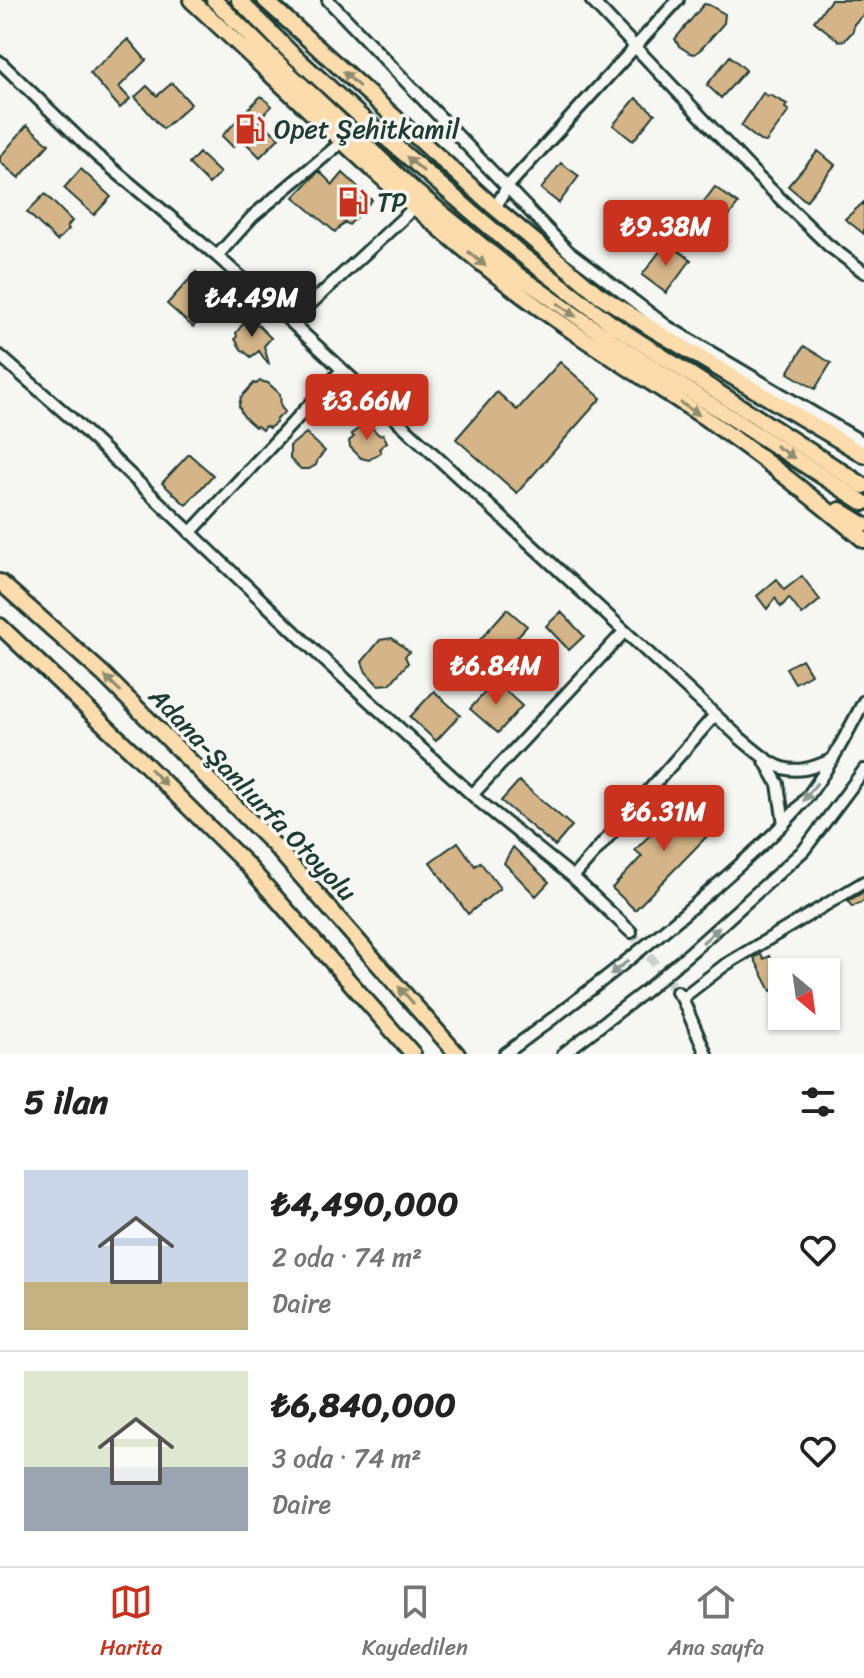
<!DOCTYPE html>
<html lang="tr">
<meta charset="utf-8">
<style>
body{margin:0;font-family:Sriracha,sans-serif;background:#f6f6f6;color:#222;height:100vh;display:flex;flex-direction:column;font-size:30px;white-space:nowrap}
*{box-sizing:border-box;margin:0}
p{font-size:26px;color:#767676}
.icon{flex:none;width:44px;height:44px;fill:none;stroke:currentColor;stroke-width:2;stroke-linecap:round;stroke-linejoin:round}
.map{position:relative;height:1054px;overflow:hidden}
.side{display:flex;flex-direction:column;background:#fff;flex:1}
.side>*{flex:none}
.needle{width:52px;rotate:151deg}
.buttons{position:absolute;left:768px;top:958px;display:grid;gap:16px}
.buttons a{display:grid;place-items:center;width:72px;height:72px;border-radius:0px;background:#fff;box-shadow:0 2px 6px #0004;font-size:40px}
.price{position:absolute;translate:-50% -68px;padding:0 18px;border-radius:8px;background:#c8321e;color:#fff;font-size:26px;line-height:52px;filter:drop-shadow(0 2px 4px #0008)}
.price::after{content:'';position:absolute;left:50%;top:48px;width:24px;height:18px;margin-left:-12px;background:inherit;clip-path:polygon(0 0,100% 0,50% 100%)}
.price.active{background:#222;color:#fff}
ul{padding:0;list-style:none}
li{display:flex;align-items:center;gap:24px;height:200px;padding:0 24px}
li+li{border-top:2px solid #e0e0e0}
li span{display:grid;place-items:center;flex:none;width:224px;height:160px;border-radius:0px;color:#555}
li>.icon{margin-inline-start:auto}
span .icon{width:96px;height:96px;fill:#fffc;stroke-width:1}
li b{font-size:34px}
h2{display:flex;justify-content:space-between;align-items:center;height:96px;padding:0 24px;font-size:34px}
.menu{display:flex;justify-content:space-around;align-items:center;height:112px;border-top:2px solid #e0e0e0;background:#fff;font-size:22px;color:#767676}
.menu a{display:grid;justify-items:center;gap:4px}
.menu .active{color:#c8321e}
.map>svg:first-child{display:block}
</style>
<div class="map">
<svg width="864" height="1054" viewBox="0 0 864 1054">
<rect width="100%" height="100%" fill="#f6f6f2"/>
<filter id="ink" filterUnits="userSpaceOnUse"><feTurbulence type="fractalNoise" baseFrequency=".0125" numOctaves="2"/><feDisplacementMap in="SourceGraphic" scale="16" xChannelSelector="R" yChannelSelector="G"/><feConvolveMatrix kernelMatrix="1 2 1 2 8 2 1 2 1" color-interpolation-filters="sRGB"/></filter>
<g filter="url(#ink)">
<path fill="#d5b588" stroke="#1f3d34" stroke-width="2" d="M831,0H864V14L854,24L853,31L845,40L839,41L814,21Z
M704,4L709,5L725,14L724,23L702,48L695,54L690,53L679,46L675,39Z
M128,39L146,60L119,87L130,99L120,108L90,73Z
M730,56L746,70L721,98L707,85Z
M172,83L191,104L163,129L135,97L147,86L157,96Z
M763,93L768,96L770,95L787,104L785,108L789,111L766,142L760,141L741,126Z
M261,96L272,106L259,119L279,138L260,157L241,138L233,147L222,136Z
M636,98L655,114L633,141L613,125Z
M27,125L49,144L19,178L0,162V157Z
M818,151L835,165L806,201L788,186Z
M199,153L220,173L209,184L189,164Z
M561,163L579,176L559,203L541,189Z
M81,169L111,197L94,215L64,188Z
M319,171L333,185L343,173L372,200L349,225L345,222L335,232L294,197Z
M715,187L738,204L713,237L690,220Z
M45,194L72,221L67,227L69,229L57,241L27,212Z
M864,202V234L845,219Z
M667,242L691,260L666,293L642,275Z
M196,272L221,295L200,316L202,318L193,327L167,304Z
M249,316L271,338L264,346L269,364H268L259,351L251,357L241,349L235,339L237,336L236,333Z
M804,346L831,363L815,389L788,373Z
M560,362L601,398L517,493L456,439L497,392L517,410Z
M260,381L268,383L280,394L281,407L285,412L276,420V423L269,428L265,426L262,430L257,426L255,427L247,420L242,414L239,406L241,397L254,383L256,384Z
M367,423L379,435L383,434L387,442L379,449L381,452L369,460L361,458L350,447L349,441L354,437L351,434Z
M306,433L325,451L318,459L316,465L309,469H301L290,459V446Z
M189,454L213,475L186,505L162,483Z
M802,576L820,600L802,615L789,598L781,607L775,598L767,609L757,596L777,579L784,590Z
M507,609L527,626L497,659L478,642Z
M561,612L584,636L569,650L546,626Z
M392,638L410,652L405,656L408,663L390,684L378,685L366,672L362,662L380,640Z
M802,659L811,674L795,683L786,668Z
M495,681L522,706L498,733L470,709Z
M434,691L460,715L436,741L410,717Z
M519,781L572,826L555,846L501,801Z
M687,798L716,827L635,910L612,888L642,856L635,850Z
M458,842L475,866L480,862L500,888L468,914L430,862Z
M513,847L549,882L536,896L504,863Z
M864,892V901L852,907L848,901Z
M761,954L764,959L769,956L782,979V985L771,991L754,958Z"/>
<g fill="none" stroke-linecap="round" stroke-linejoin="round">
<path stroke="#cbd1cc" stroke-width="10" stroke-dasharray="10 5" stroke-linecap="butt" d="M631,932L677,992"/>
<g stroke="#1f3d34" stroke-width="16">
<path id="minor" d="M328,0L568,251L668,327L864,443
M591,0L758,177L828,245L864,272
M0,62L96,155L217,256L291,322L741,739C777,769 788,780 833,759
M495,208L507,187L678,0
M217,256L253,216L343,141
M291,322L415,207
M0,356L72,419L321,657L479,801L573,877L631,932
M190,533L342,370
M765,761L778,784L784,824
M472,795L624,632
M573,877L715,715
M677,992L682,998L706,1054
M682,998L725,965L864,882
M505,1054C577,1001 649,946 716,886C748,857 781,830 808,796C830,766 847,734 864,701
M563,1054L644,992L692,951L804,850L864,770"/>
</g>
<g stroke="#1f3d34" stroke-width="20">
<path id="highway" d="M191,0C293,94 392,193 501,279C568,332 641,375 711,422C764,458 814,499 864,540
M214,0L278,63L415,191L518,275L612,341L864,503
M239,0L290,52L358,114L522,255L612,324L864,486
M265,0L495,208L598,294L654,330L864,455
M840,510L864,525
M0,582L103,674L273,844L457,1054
M0,626L135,754L247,865L413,1054"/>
</g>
<use href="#minor" stroke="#f6f6f2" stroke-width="10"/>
<use href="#highway" stroke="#fcdcac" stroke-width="14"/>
</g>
<defs><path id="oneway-solid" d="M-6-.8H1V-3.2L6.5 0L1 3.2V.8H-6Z" transform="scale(2)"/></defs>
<g fill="#8e8c70">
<use href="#oneway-solid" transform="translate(351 79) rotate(-137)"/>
<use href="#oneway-solid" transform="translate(415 164) rotate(-139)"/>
<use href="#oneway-solid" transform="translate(477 259) rotate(40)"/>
<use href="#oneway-solid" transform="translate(567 310) rotate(35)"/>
<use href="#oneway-solid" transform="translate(690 409) rotate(33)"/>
<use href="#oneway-solid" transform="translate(785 452) rotate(33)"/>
<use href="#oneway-solid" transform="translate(113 684) rotate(-136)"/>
<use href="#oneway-solid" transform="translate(158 777) rotate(45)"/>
<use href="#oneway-solid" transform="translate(406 995) rotate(-131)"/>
</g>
<g fill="#8a9a93">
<use href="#oneway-solid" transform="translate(810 792) rotate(127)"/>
<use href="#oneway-solid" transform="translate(711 935) rotate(-42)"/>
<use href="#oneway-solid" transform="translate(619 968) rotate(142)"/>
</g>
</g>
<defs>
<g id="fuel-bare" transform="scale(2.4)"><path d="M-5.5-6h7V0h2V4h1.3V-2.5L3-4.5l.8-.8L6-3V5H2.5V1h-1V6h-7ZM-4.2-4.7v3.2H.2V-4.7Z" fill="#c8321e" stroke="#f6f6f2" stroke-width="2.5" paint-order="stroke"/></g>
</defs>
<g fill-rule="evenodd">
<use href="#fuel-bare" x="250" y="129"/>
<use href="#fuel-bare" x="353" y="202"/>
</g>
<g text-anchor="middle" stroke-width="7" stroke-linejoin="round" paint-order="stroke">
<g font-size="26" fill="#1f3d34" stroke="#f6f6f2" text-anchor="start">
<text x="274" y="138">Opet Şehitkamil</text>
<text x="377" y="211">TP</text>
</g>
<g font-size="26" fill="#1f3d34" stroke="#f6f6f2">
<text transform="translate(253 794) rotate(46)" y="9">Adana-Şanlıurfa Otoyolu</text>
</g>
</g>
</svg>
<div class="buttons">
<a><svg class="needle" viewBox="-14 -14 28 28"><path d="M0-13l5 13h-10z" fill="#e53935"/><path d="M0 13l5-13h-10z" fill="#767676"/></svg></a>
</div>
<b class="price" style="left:666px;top:268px">₺9.38M</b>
<b class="price active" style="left:252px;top:339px">₺4.49M</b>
<b class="price" style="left:367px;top:442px">₺3.66M</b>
<b class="price" style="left:496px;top:707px">₺6.84M</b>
<b class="price" style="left:664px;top:853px">₺6.31M</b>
</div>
<section class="side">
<h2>5 ilan<svg class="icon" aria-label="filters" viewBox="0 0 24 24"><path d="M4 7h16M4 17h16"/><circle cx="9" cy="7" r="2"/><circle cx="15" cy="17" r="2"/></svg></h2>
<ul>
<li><span style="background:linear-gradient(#c9d6e8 70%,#c2b280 0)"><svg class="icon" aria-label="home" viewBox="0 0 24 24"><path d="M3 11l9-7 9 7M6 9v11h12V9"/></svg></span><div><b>₺4,490,000</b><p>2 oda · 74 m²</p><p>Daire</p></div><svg class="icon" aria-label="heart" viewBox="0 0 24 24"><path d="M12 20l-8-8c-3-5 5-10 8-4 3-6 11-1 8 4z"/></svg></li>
<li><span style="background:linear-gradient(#dfe7d0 60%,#9aa5b1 0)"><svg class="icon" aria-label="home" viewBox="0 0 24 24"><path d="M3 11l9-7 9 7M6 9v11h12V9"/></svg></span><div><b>₺6,840,000</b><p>3 oda · 74 m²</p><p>Daire</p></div><svg class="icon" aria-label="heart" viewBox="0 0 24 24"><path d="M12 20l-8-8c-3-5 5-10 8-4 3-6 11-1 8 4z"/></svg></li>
</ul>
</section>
<nav class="menu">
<a class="active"><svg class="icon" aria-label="map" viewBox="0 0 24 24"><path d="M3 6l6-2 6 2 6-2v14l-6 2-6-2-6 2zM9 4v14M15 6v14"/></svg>Harita</a>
<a><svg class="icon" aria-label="saved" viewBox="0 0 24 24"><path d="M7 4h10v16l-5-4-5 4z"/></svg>Kaydedilen</a>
<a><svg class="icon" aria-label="home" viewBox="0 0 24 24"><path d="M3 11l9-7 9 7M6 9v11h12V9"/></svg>Ana sayfa</a>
</nav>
